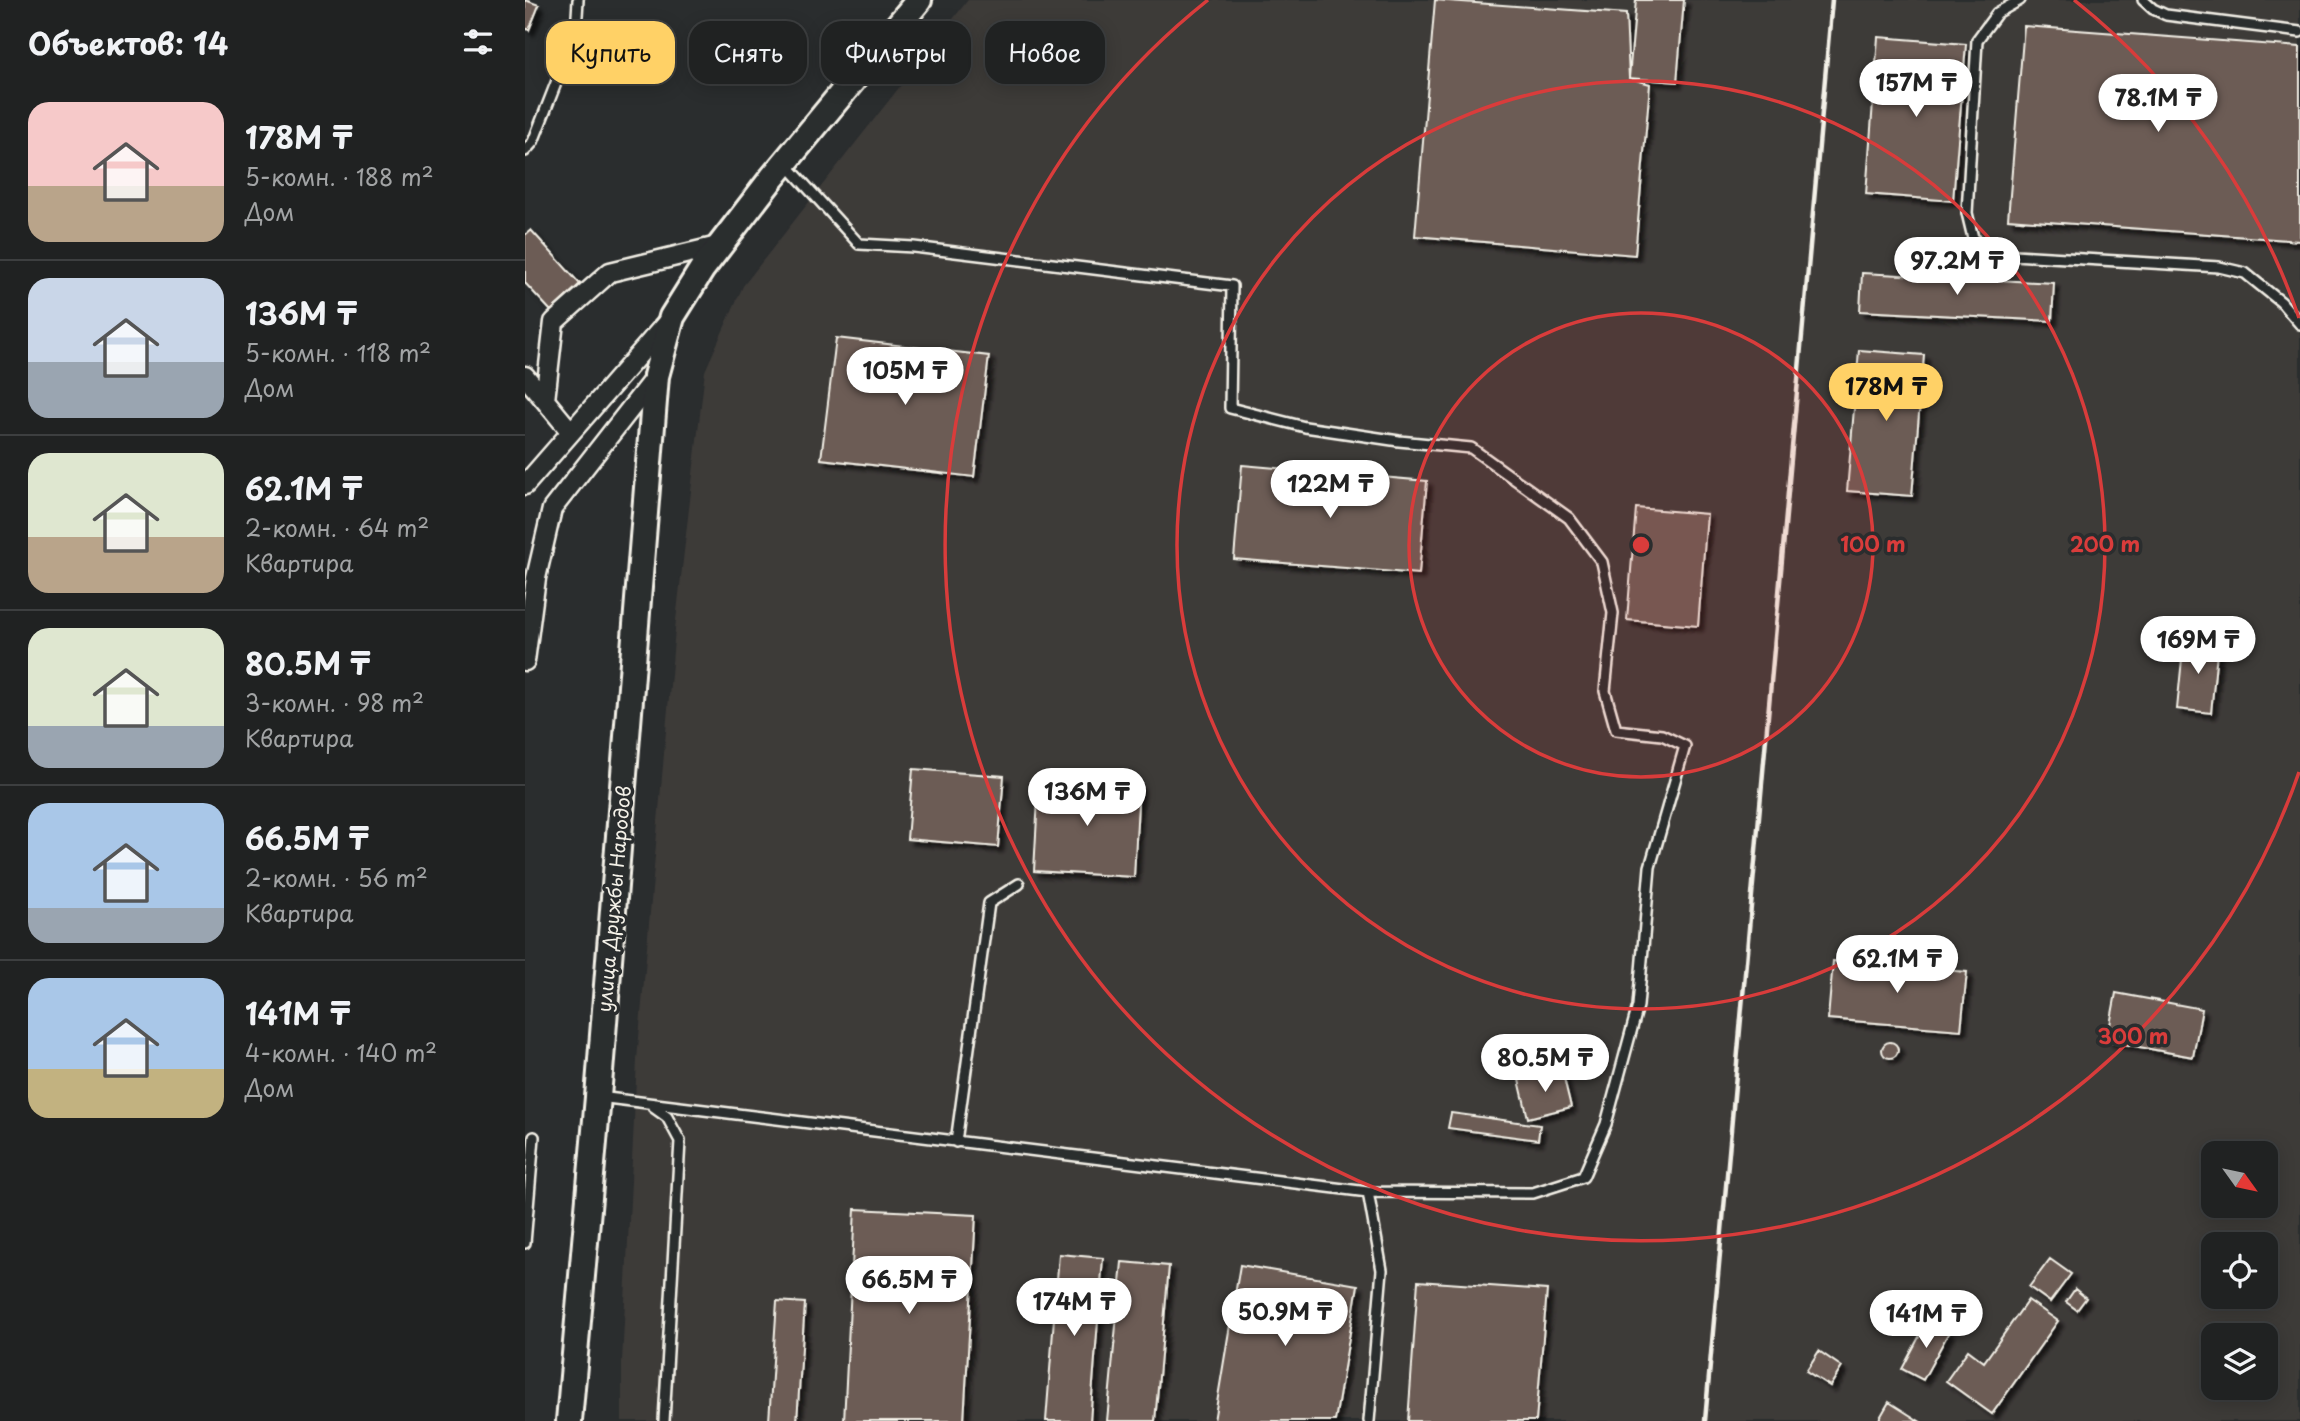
<!DOCTYPE html>
<html lang="ru">
<meta charset="utf-8">
<style>
body{margin:0;font-family:"Playpen Sans",sans-serif;background:#2d2f2f;color:#f1f3f6;height:100vh;display:flex;flex-direction:column;font-size:26px;white-space:nowrap}
*{box-sizing:border-box;margin:0}
p{font-size:23px;color:#a2a4a5}
.icon{flex:none;width:38px;height:38px;fill:none;stroke:currentColor;stroke-width:2;stroke-linecap:round;stroke-linejoin:round}
.map{position:relative;flex:1;overflow:hidden}
.panel{display:flex;flex-direction:column;background:#202222;width:525px}
.panel>*{flex:none}
.banner{position:absolute;left:21px;top:21px;width:665px;height:63px;display:flex;gap:14px}
.needle{width:46px;rotate:123deg}
.buttons{position:absolute;left:1676px;top:1141px;display:grid;gap:14px}
.buttons a{display:grid;place-items:center;width:77px;height:77px;border-radius:14px;background:#202222;box-shadow:0 4px 18px #0003,0 0 0 2px #3d3f40;font-size:35px}
.price{position:absolute;translate:-50% -60px;padding:0 16px;border-radius:24px;background:#fff;color:#222;font-size:23px;line-height:46px;filter:drop-shadow(0 2px 4px #0008)}
.price::after{content:'';position:absolute;left:50%;top:42px;width:21px;height:16px;margin-left:-10px;background:inherit;clip-path:polygon(0 0,100% 0,50% 100%)}
.price.current{background:#ffd166;color:#111}
ul{padding:0;list-style:none}
li{display:flex;align-items:center;gap:21px;height:175px;padding:0 28px}
li+li{border-top:2px solid #3d3f40}
li span{display:grid;place-items:center;flex:none;width:196px;height:140px;border-radius:21px;color:#555}
li>.icon{margin-inline-start:auto}
span .icon{width:84px;height:84px;fill:#fffc;stroke-width:1}
li b{font-size:30px}
h2{display:flex;justify-content:space-between;align-items:center;height:84px;padding:0 28px;font-size:30px}
.chip{padding:0 24px;border-radius:21px;background:#202222;box-shadow:0 4px 18px #0003,0 0 0 2px #3d3f40;font-size:24px;line-height:63px}
.chip.current{background:#ffd166;color:#111}
main{display:flex;flex:1;min-height:0}
.map>svg:first-child{display:block}
</style>
<main>
<section class="panel">
<h2>Объектов: 14<svg class="icon" aria-label="filters" viewBox="0 0 24 24"><path d="M4 7h16M4 17h16"/><circle cx="9" cy="7" r="2"/><circle cx="15" cy="17" r="2"/></svg></h2>
<ul>
<li><span style="background:linear-gradient(#f6c9c9 60%,#b9a48a 0)"><svg class="icon" aria-label="home" viewBox="0 0 24 24"><path d="M3 11l9-7 9 7M6 9v11h12V9"/></svg></span><div><b>178M ₸</b><p>5-комн. · 188 m²</p><p>Дом</p></div></li>
<li><span style="background:linear-gradient(#c9d6e8 60%,#9aa5b1 0)"><svg class="icon" aria-label="home" viewBox="0 0 24 24"><path d="M3 11l9-7 9 7M6 9v11h12V9"/></svg></span><div><b>136M ₸</b><p>5-комн. · 118 m²</p><p>Дом</p></div></li>
<li><span style="background:linear-gradient(#dfe7d0 60%,#b9a48a 0)"><svg class="icon" aria-label="home" viewBox="0 0 24 24"><path d="M3 11l9-7 9 7M6 9v11h12V9"/></svg></span><div><b>62.1M ₸</b><p>2-комн. · 64 m²</p><p>Квартира</p></div></li>
<li><span style="background:linear-gradient(#dfe7d0 70%,#9aa5b1 0)"><svg class="icon" aria-label="home" viewBox="0 0 24 24"><path d="M3 11l9-7 9 7M6 9v11h12V9"/></svg></span><div><b>80.5M ₸</b><p>3-комн. · 98 m²</p><p>Квартира</p></div></li>
<li><span style="background:linear-gradient(#a9c7e8 75%,#9aa5b1 0)"><svg class="icon" aria-label="home" viewBox="0 0 24 24"><path d="M3 11l9-7 9 7M6 9v11h12V9"/></svg></span><div><b>66.5M ₸</b><p>2-комн. · 56 m²</p><p>Квартира</p></div></li>
<li><span style="background:linear-gradient(#a9c7e8 65%,#c2b280 0)"><svg class="icon" aria-label="home" viewBox="0 0 24 24"><path d="M3 11l9-7 9 7M6 9v11h12V9"/></svg></span><div><b>141M ₸</b><p>4-комн. · 140 m²</p><p>Дом</p></div></li>
</ul>
</section>
<div class="map">
<svg width="1775" height="1421" viewBox="0 0 1775 1421">
<defs>
<filter id="shadow"><feDropShadow dx="5" dy="5" stdDeviation="2" flood-color="#0009"/></filter>
</defs>
<rect width="100%" height="100%" fill="#2a2d2e"/>
<filter id="ink" filterUnits="userSpaceOnUse"><feTurbulence type="fractalNoise" baseFrequency=".0143" numOctaves="2"/><feDisplacementMap in="SourceGraphic" scale="14" xChannelSelector="R" yChannelSelector="G"/><feConvolveMatrix kernelMatrix="1 2 1 2 8 2 1 2 1" color-interpolation-filters="sRGB"/></filter>
<g filter="url(#ink)">
<path fill="#3e3b39" fill-rule="evenodd" d="M443,0H1775V1421H97V1362L112,1060L150,629L180,371L218,286ZM1689,1153H1741V1206H1689ZM1689,1244H1741V1297H1689ZM1689,1335H1741V1388H1689Z"/>
<path fill="#6c5c54" stroke="#f4f1e8" stroke-width="2" filter="url(#shadow)" d="M0,0L14,5L4,30L0,28Z
M910,0L1101,14L1104,78L1125,84L1110,255L890,236Z
M1111,0H1159L1152,82L1104,78Z
M1499,26L1775,47V241L1483,219Z
M1353,37L1441,44L1428,201L1341,194Z
M6,230L55,284L26,311L0,283V235Z
M1337,273L1529,283L1527,321L1335,311Z
M311,338L464,356L449,477L296,459Z
M1334,350L1399,355L1387,496L1322,491Z
M717,465L902,481L894,574L709,559Z
M1111,508L1182,514L1173,626L1102,620Z
M1659,639L1693,642L1686,713L1652,709Z
M388,769L479,776L473,847L382,839Z
M514,780L614,785L609,877L509,871Z
M1308,961L1442,972L1436,1030L1303,1019Z
M1591,993L1677,1009L1668,1057L1582,1041Z
M1357 1050a8 8 0 1 1 16 0a8 8 0 1 1-16 0Z
M1037,1070L1046,1107L1003,1118L994,1080Z
M926,1113L1015,1125L1013,1140L923,1128Z
M330,1209L451,1215L439,1421H319Z
M534,1254L578,1258L565,1421H521Z
M1525,1259L1546,1274L1525,1302L1504,1287Z
M597,1262L644,1266L630,1421H582Z
M715,1265L833,1285L810,1421H689Z
M893,1281L1022,1290L1011,1421H883Z
M1550,1289L1561,1298L1552,1310L1541,1302Z
M1503,1300L1533,1321L1467,1414L1421,1381L1443,1350L1459,1362Z
M252,1301L280,1303L272,1421H244Z
M1403,1320L1424,1332L1398,1380L1377,1369Z
M1294,1351L1317,1367L1305,1386L1281,1371Z
M1364,1402L1394,1421H1353Z"/>
<g fill="none" stroke-linecap="round" stroke-linejoin="round">
<g stroke="#f4f1e8" stroke-width="14">
<path id="lane" d="M1495,0L1472,13L1452,40L1442,213L1448,238L1472,254L1694,267L1720,273L1756,302L1775,324
M1618,0L1628,9L1641,15L1775,32
M0,151L8,142L51,32L53,0
M261,164L334,244L389,247L707,286L705,408L780,427L874,441L946,448L1044,518L1077,562L1088,613L1080,691L1091,730L1137,735L1160,746L1125,867L1113,1006L1081,1124L1058,1177L1008,1193L843,1192
M74,1097L843,1192L857,1270L844,1421
M128,1107L142,1117L155,1141L139,1421
M431,1142L464,903L494,884
M0,1243L9,1137"/>
</g>
<g stroke="#f4f1e8" stroke-width="23">
<path id="street" d="M0,376L46,432
M20,400L29,322L85,272L197,245
M0,485L145,319
M0,661L11,578L27,509L131,376"/>
</g>
<g stroke="#f4f1e8" stroke-width="30">
<path id="secondary" d="M44,1421L73,1097L131,376L147,317L177,269L247,178L394,0"/>
</g>
<use href="#lane" stroke="#2a2d2e" stroke-width="9"/>
<use href="#street" stroke="#2a2d2e" stroke-width="18"/>
<use href="#secondary" stroke="#2a2d2e" stroke-width="24"/>
<path stroke="#f4f1e8" stroke-width="4.5" d="M1180,1421L1307,0"/>
</g>
</g>
<circle cx="1116" cy="545" r="232" fill="#d93c3b" fill-opacity=".12"/>
<g fill="none" stroke="#d93c3b" stroke-width="3.5">
<circle cx="1116" cy="545" r="232"/>
<circle cx="1116" cy="545" r="464"/>
<path d="M1774 772A696 696 0 1 1 683 0M1549 0A696 696 0 0 1 1774 318"/>
</g>
<g text-anchor="middle" stroke-width="7" stroke-linejoin="round" paint-order="stroke">
<g font-size="19" fill="#f4f1e8" stroke="#2a2d2e">
<text transform="translate(89 899) rotate(-85)" y="7">улица Дружбы Народов</text>
</g>
</g>
<circle cx="1116" cy="545" r="10" fill="#d93c3b" stroke="#2a2d2e" stroke-width="3.5"/>
<g font-size="21" text-anchor="middle" font-weight="bold" fill="#d93c3b" stroke="#2a2d2e" stroke-width="7" stroke-linejoin="round" paint-order="stroke">
<text x="1348" y="552">100 m</text>
<text x="1580" y="552">200 m</text>
<text x="1608" y="1044">300 m</text>
</g>
</svg>
<div class="buttons">
<a><svg class="needle" viewBox="-14 -14 28 28"><path d="M0-13l5 13h-10z" fill="#e53935"/><path d="M0 13l5-13h-10z" fill="#a2a4a5"/></svg></a>
<a><svg class="icon" aria-label="locate" viewBox="0 0 24 24"><circle cx="12" cy="12" r="6"/><path d="M12 2v4M12 18v4M2 12h4M18 12h4"/></svg></a>
<a><svg class="icon" aria-label="layers" viewBox="0 0 24 24"><path d="M12 4l9 5-9 5-9-5zM3 14l9 5 9-5"/></svg></a>
</div>
<b class="price" style="left:1391px;top:119px">157M ₸</b>
<b class="price" style="left:1633px;top:134px">78.1M ₸</b>
<b class="price" style="left:1432px;top:297px">97.2M ₸</b>
<b class="price" style="left:380px;top:407px">105M ₸</b>
<b class="price current" style="left:1361px;top:423px">178M ₸</b>
<b class="price" style="left:805px;top:520px">122M ₸</b>
<b class="price" style="left:1673px;top:676px">169M ₸</b>
<b class="price" style="left:562px;top:828px">136M ₸</b>
<b class="price" style="left:1372px;top:995px">62.1M ₸</b>
<b class="price" style="left:1020px;top:1094px">80.5M ₸</b>
<b class="price" style="left:384px;top:1316px">66.5M ₸</b>
<b class="price" style="left:549px;top:1338px">174M ₸</b>
<b class="price" style="left:760px;top:1348px">50.9M ₸</b>
<b class="price" style="left:1401px;top:1350px">141M ₸</b>
<div class="banner">
<a class="chip current">Купить</a>
<a class="chip">Снять</a>
<a class="chip">Фильтры</a>
<a class="chip">Новое</a>
</div>
</div>
</main>
